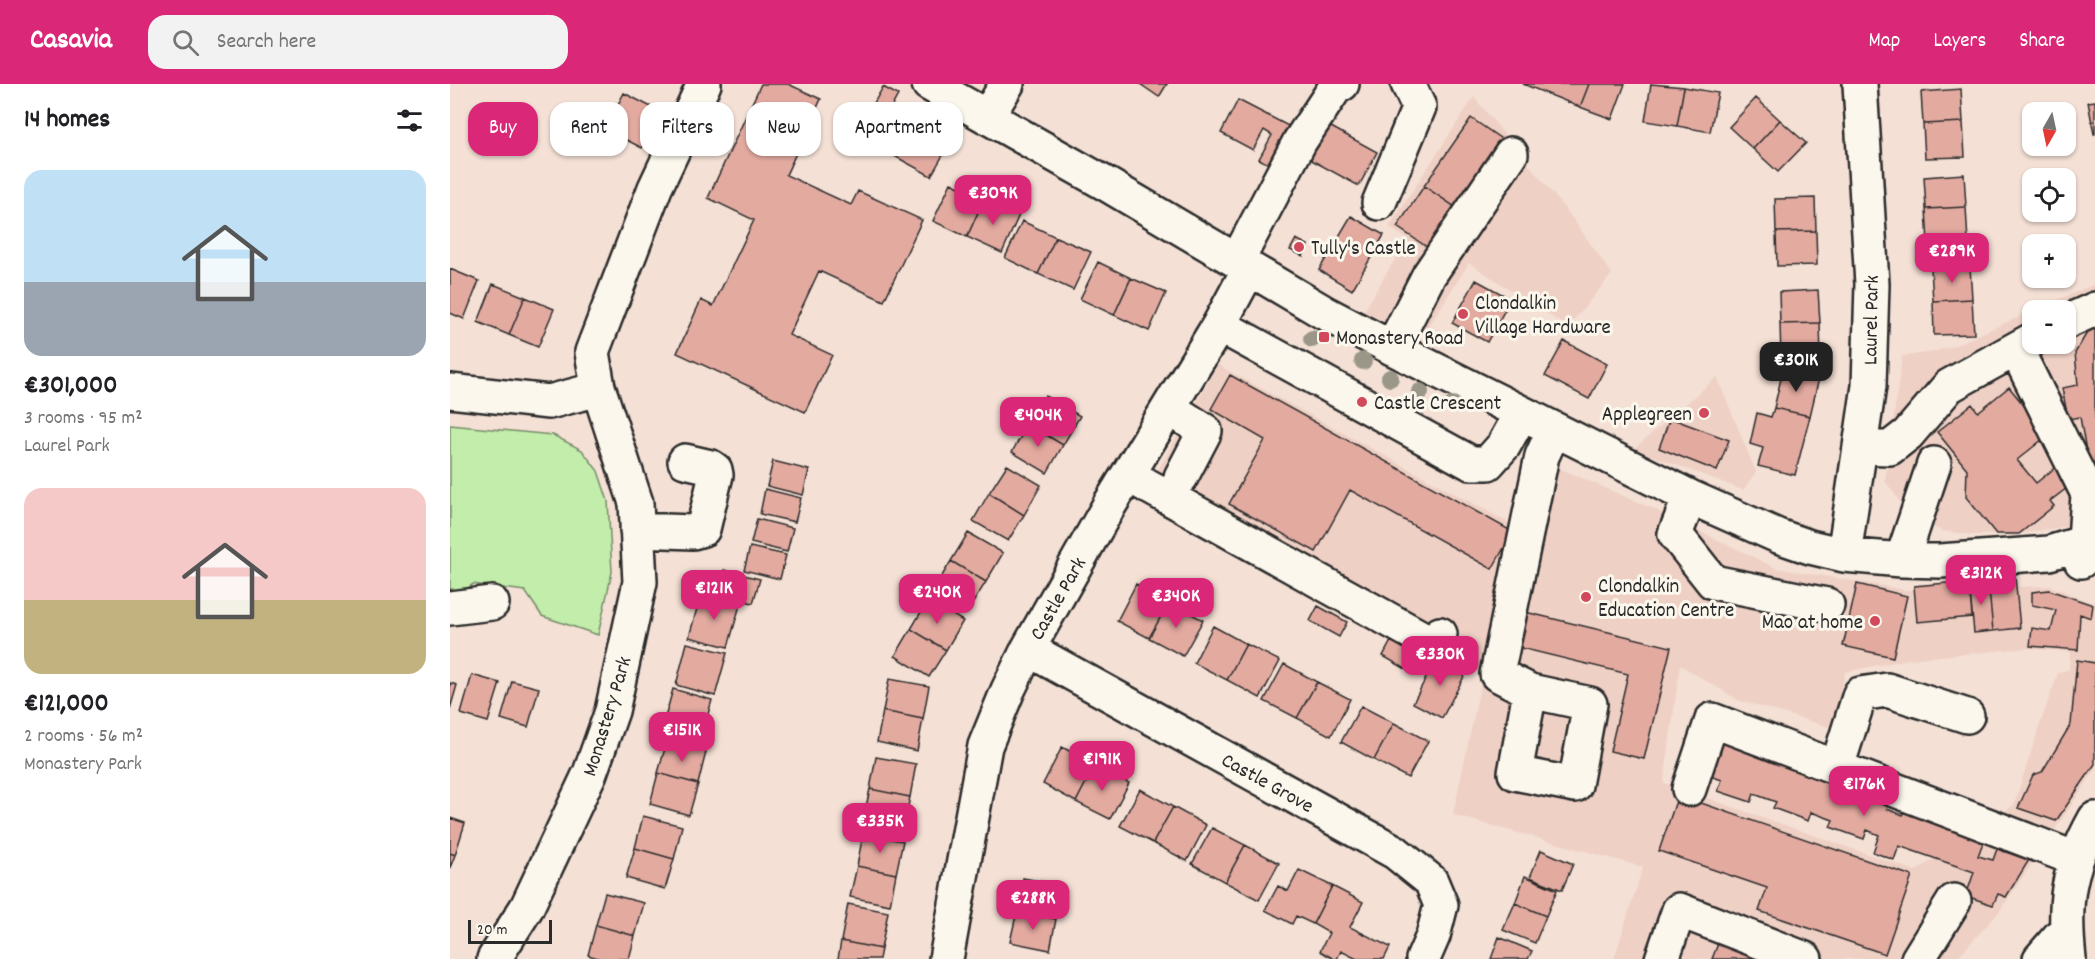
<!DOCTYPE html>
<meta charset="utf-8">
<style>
body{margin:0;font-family:Dekko,sans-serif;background:#f2f2f2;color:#202124;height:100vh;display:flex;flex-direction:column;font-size:22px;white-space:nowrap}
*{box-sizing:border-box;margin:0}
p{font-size:20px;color:#757577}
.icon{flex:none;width:33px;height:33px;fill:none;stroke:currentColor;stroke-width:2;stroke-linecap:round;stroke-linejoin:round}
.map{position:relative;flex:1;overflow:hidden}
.drawer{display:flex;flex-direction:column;background:#fff;width:450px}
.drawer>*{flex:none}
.guide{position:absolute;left:18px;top:18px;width:570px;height:54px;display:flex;gap:12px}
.needle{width:39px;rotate:189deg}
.tools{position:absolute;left:1572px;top:18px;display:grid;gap:12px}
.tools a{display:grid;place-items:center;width:54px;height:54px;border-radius:12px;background:#fff;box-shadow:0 2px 4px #0004;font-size:30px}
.scale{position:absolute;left:18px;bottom:15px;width:84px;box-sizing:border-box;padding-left:6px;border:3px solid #2b2b2b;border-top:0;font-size:16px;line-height:21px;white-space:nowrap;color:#2b2b2b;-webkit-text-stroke:4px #fbf7ec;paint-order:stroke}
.price{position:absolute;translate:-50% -51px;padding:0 14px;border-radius:12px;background:#db2777;color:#fff;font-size:20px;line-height:39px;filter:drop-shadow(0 2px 3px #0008)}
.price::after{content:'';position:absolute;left:50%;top:36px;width:18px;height:14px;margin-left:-9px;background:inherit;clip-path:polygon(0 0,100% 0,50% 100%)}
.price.active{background:#222;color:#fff}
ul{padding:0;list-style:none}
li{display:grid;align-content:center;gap:12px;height:318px;padding:0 24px}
li span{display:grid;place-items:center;height:186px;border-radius:18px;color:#555}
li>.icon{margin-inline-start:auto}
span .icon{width:108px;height:108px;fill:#fffc;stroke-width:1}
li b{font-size:26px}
h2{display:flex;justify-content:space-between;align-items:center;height:72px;padding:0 24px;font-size:26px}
.pill{padding:0 21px;border-radius:18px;background:#fff;box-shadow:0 2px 4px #0004;font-size:21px;line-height:54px}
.pill.active{background:#db2777;color:#fff}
header{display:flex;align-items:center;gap:36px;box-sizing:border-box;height:84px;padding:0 30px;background:#db2777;color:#fff}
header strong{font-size:28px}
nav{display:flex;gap:33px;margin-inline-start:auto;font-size:21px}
.search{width:420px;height:54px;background:#f2f2f2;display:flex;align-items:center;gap:15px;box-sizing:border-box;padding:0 21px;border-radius:18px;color:#757577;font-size:22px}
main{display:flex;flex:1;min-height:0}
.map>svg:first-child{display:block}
</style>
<header>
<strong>Casavia</strong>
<div class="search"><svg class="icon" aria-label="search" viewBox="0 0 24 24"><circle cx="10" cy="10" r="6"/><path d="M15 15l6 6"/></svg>Search here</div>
<nav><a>Map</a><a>Layers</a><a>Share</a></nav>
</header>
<main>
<section class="drawer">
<h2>14 homes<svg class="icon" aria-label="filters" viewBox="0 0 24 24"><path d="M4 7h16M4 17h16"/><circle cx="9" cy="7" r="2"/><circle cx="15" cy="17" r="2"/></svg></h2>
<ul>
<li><span style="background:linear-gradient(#bfe0f5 60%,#9aa5b1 0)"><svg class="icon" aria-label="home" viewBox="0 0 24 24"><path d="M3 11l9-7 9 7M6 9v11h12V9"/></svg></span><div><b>€301,000</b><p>3 rooms · 95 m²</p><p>Laurel Park</p></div></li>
<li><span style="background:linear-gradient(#f6c9c9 60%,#c2b280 0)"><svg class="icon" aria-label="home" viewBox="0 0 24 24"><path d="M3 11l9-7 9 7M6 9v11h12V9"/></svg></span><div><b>€121,000</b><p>2 rooms · 56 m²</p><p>Monastery Park</p></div></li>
</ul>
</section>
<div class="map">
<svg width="1645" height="875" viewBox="0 0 1645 875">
<rect width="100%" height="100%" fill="#f4e0d5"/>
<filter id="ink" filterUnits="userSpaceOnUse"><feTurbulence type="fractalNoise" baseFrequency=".0167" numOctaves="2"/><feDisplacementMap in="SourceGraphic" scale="12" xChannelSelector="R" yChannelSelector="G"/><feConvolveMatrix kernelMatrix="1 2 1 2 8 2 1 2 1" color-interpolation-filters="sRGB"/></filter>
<g filter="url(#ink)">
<path fill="#efd0c5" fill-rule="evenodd" d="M1024,13L1120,131L1162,190L1118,243L1019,179L970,256L914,227L957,155L939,143Z
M1645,200V438L1563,451H1521L1493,447L1474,440L1457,427L1435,397L1452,272L1478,269L1501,263L1582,227V260H1616V226H1584Z
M768,281L1070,445L1086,374L1206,426L1326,484L1456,506L1600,502L1645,520V686L1549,828L1506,875H1164L1193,783L1003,731L1033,589L696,407ZM1578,564L1620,568L1619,585L1608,589L1590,640L1564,721L1466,787L1214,699L1230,581L1288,616L1386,645L1395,588L1459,575Z
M1267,293L1306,388L1293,406L1184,365Z"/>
<path fill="#c2edaa" stroke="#768c6a" stroke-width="1.5" d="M0,341L103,351L132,366L148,387L158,417L162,488L148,551L92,532L75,507L23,500L7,513L0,512Z"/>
<path fill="#e3aaa0" stroke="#2b2b2b" stroke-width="1.5" d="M311,0H338L371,15L336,91L401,121L408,107L472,136L434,217L369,187L339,251L382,271L355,328L227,269L251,216L263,222L304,136L258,114Z
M690,0H717L709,13Z
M1073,0H1139L1130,23Z
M1139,0H1175L1162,35L1130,23Z
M1201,0L1234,3L1227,42L1195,37Z
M433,3L448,11L441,24L501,57L481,92L406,51Z
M1234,3L1268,9L1260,48L1227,42Z
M1511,5L1513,38L1473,40L1471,8Z
M174,9L211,28L192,64L155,45Z
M1306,14L1330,36L1303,65L1279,43Z
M788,16L850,48L830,86L809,75L822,51L814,46L803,66L771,49Z
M1645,17V50H1644L1638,18Z
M1021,34L1060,61L1008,125L974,102Z
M1330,36L1356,59L1328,88L1303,65Z
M872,38L927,68L909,102L854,72Z
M1513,38L1515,73L1475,74L1473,40Z
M1514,90L1516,123L1476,125L1474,93Z
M501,99L534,115L517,153L483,137Z
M974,102L1008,125L980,165L947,143Z
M1365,114L1366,147L1326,148L1325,115Z
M534,115L569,131L552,169L517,153Z
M1516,123L1518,158L1478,159L1476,125Z
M901,132L934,151L902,206L869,186Z
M572,137L606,153L588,190L555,174Z
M1366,147L1367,181L1327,182L1326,148Z
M606,153L641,168L623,206L588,190Z
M846,155L858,161L853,172L840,166Z
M648,178L681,194L664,231L630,215Z
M1520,182L1522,215L1483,217L1481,185Z
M0,185L29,197L14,235L0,229Z
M681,194L716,209L699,247L664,231Z
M1026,196L1061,215L1037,258L1002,239Z
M43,200L75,213L59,251L28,238Z
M1368,206L1370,239L1330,240L1329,208Z
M75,213L104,225L88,263L59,251Z
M1522,215L1524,250L1484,251L1483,217Z
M1645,235V383L1639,384L1630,333L1618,335L1612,304L1628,301L1625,269Z
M1370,239L1371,274H1331L1330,240Z
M1114,257L1157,280L1139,315L1095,292Z
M1333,286L1369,294L1360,332L1324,324Z
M780,291L1063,448L1042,485L900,406L866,468L779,420L815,356L761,325Z
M1559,303L1598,351L1567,376L1586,399L1606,383L1621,401L1600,417L1604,422L1569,450H1546L1516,413L1517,385L1487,348L1522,320L1528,328Z
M595,312L630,332L613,361L578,340Z
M1324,324L1360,332L1345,391L1308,382L1313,364L1300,360L1307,329L1321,333Z
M1220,334L1279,356L1267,387L1209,364Z
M578,340L613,361L597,389L562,368Z
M323,377L359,386L353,411L317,402Z
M557,381L591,401L574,431L539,409Z
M315,405L351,414L345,438L310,430Z
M539,409L574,431L558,457L523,437Z
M307,435L343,444L337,468L301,459Z
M518,449L553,469L536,498L501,477Z
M300,463L336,471L330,495L294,486Z
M501,477L536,498L519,525L484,505Z
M274,486L310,495L303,519L268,510Z
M1565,492L1570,544L1543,547L1538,495Z
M1538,495L1543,547L1524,549L1519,497Z
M1519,497L1522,533L1467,538L1464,502Z
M686,500L719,518L699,554L667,537Z
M1407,500L1457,512L1443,573L1393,562Z
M1599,506L1643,521L1641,534L1630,530L1628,566L1580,562L1582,544L1601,547L1606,526L1582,521V508Z
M251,510L290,521L278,563L239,553Z
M478,516L513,537L496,566L461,545Z
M719,518L753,536L733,572L699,554Z
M868,522L897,538L889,553L860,537Z
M1071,527L1221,563L1194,675L1160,667L1178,590L1063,562Z
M763,542L796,560L777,596L744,579Z
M461,545L496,566L479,593L445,572Z
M941,557L970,572L961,588L933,572Z
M237,559L277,569L265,612L226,601Z
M796,560L830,577L810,614L777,596Z
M988,571L1017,587L992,634L963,619Z
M1627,576L1645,579V680L1606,737L1568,724L1583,691L1592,688L1621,640Z
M834,580L867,598L847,634L814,617Z
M22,591L50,599L38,638L11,630Z
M439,595L479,602L473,635L433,627Z
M62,597L89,604L78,643L51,635Z
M867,598L900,615L881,652L847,634Z
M0,599L7,601L0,625Z
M223,605L262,616L250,658L211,648Z
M911,622L944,639L924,676L891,658Z
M433,627L473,635L467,667L427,658Z
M944,639L978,657L958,694L924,676Z
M1273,656L1441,714L1437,725L1453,731L1455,725L1535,753L1528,772L1543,776L1547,765L1579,776L1556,813L1548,810L1543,821L1516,812L1524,788L1449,762L1444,776L1423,768L1429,751L1417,746L1414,755L1380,743L1383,736L1361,728L1358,737L1323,724L1326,718L1304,710L1301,718L1268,707L1272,696L1260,692Z
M217,657L256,668L248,700L208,689Z
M612,663L645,681L626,718L593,700Z
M426,673L466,680L460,713L420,705Z
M645,681L679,699L660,735L626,718Z
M208,689L248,700L239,731L200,720Z
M420,705L460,713L453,744L413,736Z
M690,705L723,723L703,759L670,742Z
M1228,711L1462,792L1435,870L1309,827L1317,804L1209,767Z
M723,723L756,741L737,777L703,759Z
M193,732L232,742L224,775L185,764Z
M0,734L15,739L5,771L0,769Z
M762,744L795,761L775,798L742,780Z
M413,750L453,757L446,790L407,782Z
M795,761L829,779L809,816L775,798Z
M185,764L224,775L215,805L176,794Z
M1091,766L1123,780L1112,806L1080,793Z
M0,769L5,771L0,784Z
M407,782L446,790L440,821L400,813Z
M849,786L882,802L863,840L846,832L842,840L815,826L828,802L838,807Z
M1075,792L1107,806L1096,832L1065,819Z
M573,794L613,801L606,835L567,827Z
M882,802L913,818L900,843L940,863L934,875H907L891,867L887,875H884L870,867L879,849L863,840Z
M155,809L194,819L185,852L146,841Z
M1065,819L1096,832L1085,859L1053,846Z
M398,820L438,828L431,865L391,857Z
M567,827L606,835L600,866L560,858Z
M146,841L185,852L179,875H151L138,871Z
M1049,853L1082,867L1078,875H1041Z
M391,857L431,865L429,875H388Z
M1269,857L1321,875H1262Z"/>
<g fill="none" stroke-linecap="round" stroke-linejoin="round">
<g stroke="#2b2b2b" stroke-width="38">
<path id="minor" d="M479,0L658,101L875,229L942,264L1240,413L1328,452L1360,463L1394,471L1452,476L1490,477L1599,469L1645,455
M537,33L557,0
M929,119L969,23L958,0
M787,177L850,57L885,4L892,0
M1616,238L1645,225
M769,241L1021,379H1038L1054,361L1071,330
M942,264L979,191L1061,70
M1566,265L1638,410L1635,457L1631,477
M0,307L99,318L133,309L148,303
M719,324L755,347L731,393
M1410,363L1440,364L1458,350L1499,302L1582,256
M678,391L981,559L990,550
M1240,413L1225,450L1263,498L1377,521
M187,446L243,448L253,445L266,391L265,386L261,383L235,377
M1394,471L1419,302L1422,200L1410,0
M1452,476L1484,380
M0,524L42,519
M578,565L945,768L981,797L991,821L983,852L973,875
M1080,607L1140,620L1125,701L1065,689L1080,607L1047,590L1092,372L1104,346
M1387,683L1410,610L1437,606L1517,632
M1239,705L1262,636L1626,775
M44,875L77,823L140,689L162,627L190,498L186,419L148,303L142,268L205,104L254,0
M496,875L535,662L558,606L578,565L660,420L769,241L799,185
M1212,875L1229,826L1355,875
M1468,875L1504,817
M1590,875L1616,845
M1619,875C1613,819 1617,785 1645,735"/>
</g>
<use href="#minor" stroke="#fbf7ec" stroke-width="33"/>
</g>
<g fill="#9a9789">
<circle cx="862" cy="255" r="9"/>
<circle cx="913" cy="277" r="9"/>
<circle cx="940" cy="294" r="9"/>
<circle cx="970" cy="308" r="9"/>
<circle cx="1003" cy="321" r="9"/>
</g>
</g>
<g fill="#d1495b" stroke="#fbf7ec" stroke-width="2">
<circle cx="849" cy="163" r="6"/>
<circle cx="1013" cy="230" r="6"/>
<rect x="868" y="247" width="12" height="12" rx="3"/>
<circle cx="912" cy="318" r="6"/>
<circle cx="1254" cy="329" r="6"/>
<circle cx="1136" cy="513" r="6"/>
<circle cx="1425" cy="537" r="6"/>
</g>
<g text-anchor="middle" stroke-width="6" stroke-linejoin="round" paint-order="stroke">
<g font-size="21" fill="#2b2b2b" stroke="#fbf7ec" text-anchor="start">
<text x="861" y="170">Tully's Castle</text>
<text x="1025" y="225">Clondalkin<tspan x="1025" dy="24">Village Hardware</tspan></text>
<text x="886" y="260">Monastery Road</text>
<text x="924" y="325">Castle Crescent</text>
<text x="1242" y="336" text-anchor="end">Applegreen</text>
<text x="1148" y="508">Clondalkin<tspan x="1148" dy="24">Education Centre</tspan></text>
<text x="1413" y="544" text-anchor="end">Mao at home</text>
</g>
<g font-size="21" fill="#2b2b2b" stroke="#fbf7ec">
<text transform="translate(1420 236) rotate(-89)" y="7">Laurel Park</text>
<text transform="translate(607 514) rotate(-60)" y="7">Castle Park</text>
<text transform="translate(156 632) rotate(-73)" y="7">Monastery Park</text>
<text transform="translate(818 698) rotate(29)" y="7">Castle Grove</text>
</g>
</g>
</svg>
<div class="tools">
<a><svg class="needle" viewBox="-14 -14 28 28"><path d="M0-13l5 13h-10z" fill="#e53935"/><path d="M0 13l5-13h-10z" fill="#757577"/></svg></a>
<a><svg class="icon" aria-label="locate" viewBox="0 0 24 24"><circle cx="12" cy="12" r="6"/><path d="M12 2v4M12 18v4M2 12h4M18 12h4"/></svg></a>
<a>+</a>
<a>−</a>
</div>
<div class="scale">20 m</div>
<b class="price" style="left:543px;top:142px">€309K</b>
<b class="price" style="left:1502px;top:200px">€289K</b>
<b class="price active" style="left:1346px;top:309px">€301K</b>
<b class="price" style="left:588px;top:364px">€404K</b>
<b class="price" style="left:1531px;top:522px">€312K</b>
<b class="price" style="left:264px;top:537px">€121K</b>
<b class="price" style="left:487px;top:541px">€240K</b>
<b class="price" style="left:726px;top:545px">€340K</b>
<b class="price" style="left:990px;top:603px">€330K</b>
<b class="price" style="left:232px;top:679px">€151K</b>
<b class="price" style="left:652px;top:708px">€191K</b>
<b class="price" style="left:1414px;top:733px">€176K</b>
<b class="price" style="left:430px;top:770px">€335K</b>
<b class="price" style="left:583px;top:847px">€288K</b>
<div class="guide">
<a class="pill active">Buy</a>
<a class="pill">Rent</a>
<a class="pill">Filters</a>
<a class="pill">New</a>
<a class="pill">Apartment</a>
</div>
</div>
</main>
